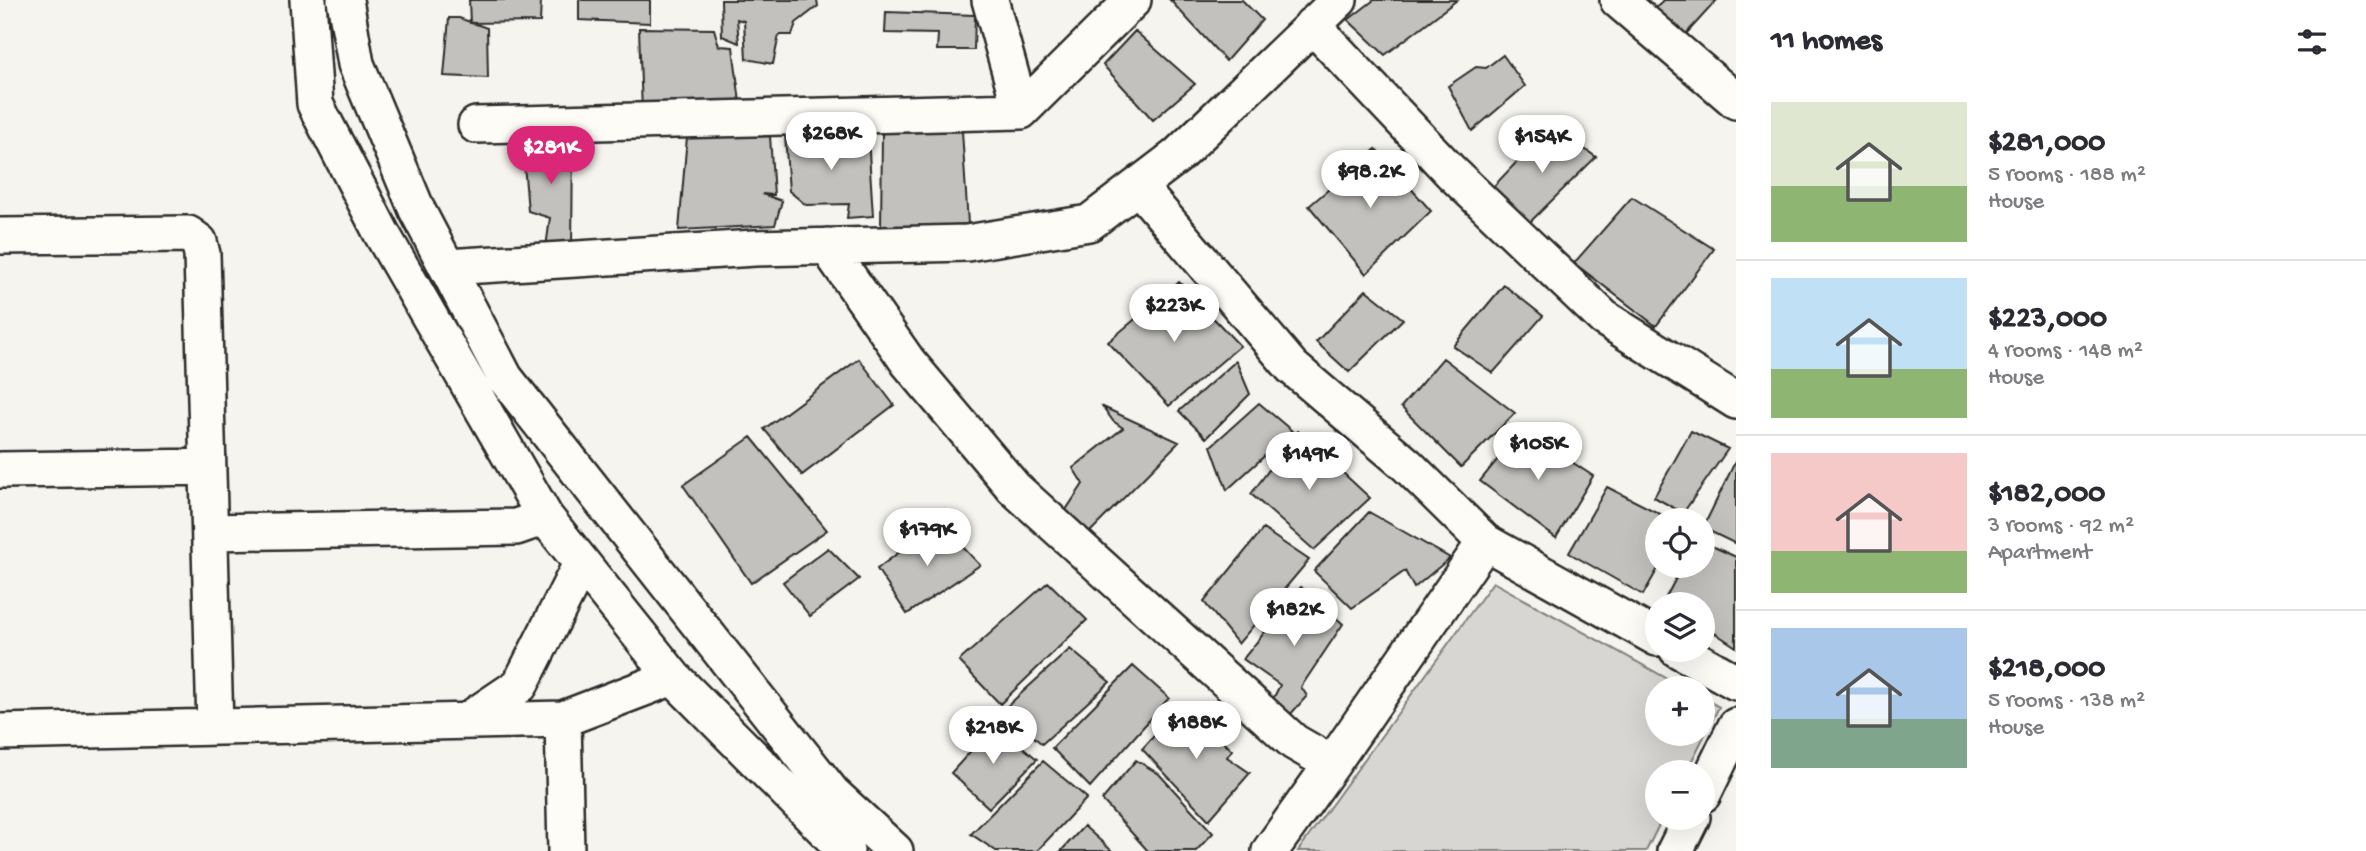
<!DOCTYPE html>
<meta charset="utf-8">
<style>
body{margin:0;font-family:"Gochi Hand",sans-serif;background:#f2f2f3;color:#2b2b33;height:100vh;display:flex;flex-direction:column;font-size:26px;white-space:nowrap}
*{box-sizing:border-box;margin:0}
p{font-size:23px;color:#7c7c81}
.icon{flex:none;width:38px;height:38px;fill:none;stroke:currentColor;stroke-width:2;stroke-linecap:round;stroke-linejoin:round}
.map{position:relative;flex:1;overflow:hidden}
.details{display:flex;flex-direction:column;background:#fff;width:630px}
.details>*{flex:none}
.fabs{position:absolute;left:1645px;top:508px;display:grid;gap:14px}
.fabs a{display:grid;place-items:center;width:70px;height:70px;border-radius:50%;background:#fff;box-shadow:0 7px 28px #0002;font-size:35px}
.price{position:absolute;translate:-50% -60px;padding:0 16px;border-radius:24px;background:#fff;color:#222;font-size:23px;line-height:46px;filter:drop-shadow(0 2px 4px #0008)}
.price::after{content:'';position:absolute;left:50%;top:42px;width:21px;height:16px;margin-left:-10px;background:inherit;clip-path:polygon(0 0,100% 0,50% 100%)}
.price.active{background:#db2777;color:#fff}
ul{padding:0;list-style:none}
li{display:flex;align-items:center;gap:21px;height:175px;padding:0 35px}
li+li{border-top:2px solid #e1e1e2}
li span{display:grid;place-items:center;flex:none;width:196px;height:140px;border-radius:0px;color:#555}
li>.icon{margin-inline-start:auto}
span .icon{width:84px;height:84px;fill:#fffc;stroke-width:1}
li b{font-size:30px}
h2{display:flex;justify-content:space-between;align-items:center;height:84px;padding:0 35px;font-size:30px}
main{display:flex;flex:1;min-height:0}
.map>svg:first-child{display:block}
</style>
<main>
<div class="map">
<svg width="1736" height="851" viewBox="0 0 1736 851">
<rect width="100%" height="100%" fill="#f5f4ef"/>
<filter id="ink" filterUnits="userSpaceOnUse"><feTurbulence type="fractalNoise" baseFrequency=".0143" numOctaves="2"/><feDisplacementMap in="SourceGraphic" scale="14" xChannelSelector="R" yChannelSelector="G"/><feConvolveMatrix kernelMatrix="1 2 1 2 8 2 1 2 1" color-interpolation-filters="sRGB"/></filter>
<g filter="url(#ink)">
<path fill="#d7d6d2" stroke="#81807e" stroke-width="2" d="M1493,582L1684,688H1657V733H1703V698L1719,707L1686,772H1657V817H1663L1646,851H1298Z"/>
<path fill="#c2c1be" stroke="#2b2b2b" stroke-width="2" d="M469,0H541L540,22L470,23Z
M579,0H650V23L579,20Z
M721,0H817L818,6L796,23L792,35H779L773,64L746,59L744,21L737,19L739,43L722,36Z
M1170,0H1242L1262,20L1226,61Z
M1374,0H1457L1385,55L1348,20Z
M1663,0H1717L1685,35L1655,9Z
M886,12L975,15L974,50H937L938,34L885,33Z
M449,18H459L487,28L488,78L444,76Z
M639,28L714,29L719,46L733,47L741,110L642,112Z
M1135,31L1195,84L1153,120L1103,65Z
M1503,55L1525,86L1472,131L1448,86L1476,67L1486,68Z
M1551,126L1596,157L1526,226L1491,189Z
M962,131L968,224L881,229L882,133Z
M785,135L868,136L873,216L847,218L849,204L806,205L789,191Z
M770,136L774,195L762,194L782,201L775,225L679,230L687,137Z
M573,138L572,250L546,247L550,218L528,211L522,140Z
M1376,149L1431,211L1366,274L1309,206Z
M1632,197L1714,249L1656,326L1574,263Z
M1179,282L1240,346L1169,406L1108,342Z
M1504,285L1543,316L1493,373L1453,346Z
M1366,290L1403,319L1349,372L1316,342Z
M1443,358L1515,413L1461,467L1401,407Z
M859,359L894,405L802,475L764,429Z
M1236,361L1250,394L1206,438L1179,411Z
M1259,403L1292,431L1227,490L1211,446Z
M1103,407L1179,442L1086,536L1064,513L1083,484L1073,468L1123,428L1113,421Z
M1522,429L1593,476L1556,538L1480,481Z
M1298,431L1370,498L1314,550L1251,494Z
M1691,431L1728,449L1683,513L1654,497Z
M751,437L827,530L751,583L683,485Z
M1736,460V544L1703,528Z
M1607,487L1672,520H1657V565H1660L1643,595L1569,553Z
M1369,512L1450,558L1414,588L1405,571L1352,608L1314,571Z
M939,522L980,565L907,614L877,569Z
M1263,529L1309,560L1238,644L1204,602Z
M1703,542L1736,557V647L1703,625V604H1672L1665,599L1683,565H1703Z
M828,548L859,579L810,616L783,582Z
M1048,582L1087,620L1000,704L959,661Z
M1301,587L1343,624L1301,687L1307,696L1289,716L1269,707L1280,685L1243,659Z
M1070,649L1110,682L1042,744L1003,710Z
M1133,666L1169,698L1090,787L1052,748Z
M1183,704L1232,750L1227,757L1250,773L1209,820L1142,749Z
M995,724L1037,759L989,808L951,773Z
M1136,760L1159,774L1213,833L1196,851H1148L1102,800Z
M1043,761L1087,798L1037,851H996L971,834Z
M1084,826L1112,851H1061Z"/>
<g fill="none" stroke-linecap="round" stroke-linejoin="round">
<g stroke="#2b2b2b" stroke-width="40">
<path id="minor" d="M308,0L315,104L382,234L545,517L673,677L846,851
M345,0L356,64L417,210L505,378L832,793L895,851
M990,0L1021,111
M1618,0L1736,101
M1312,25L1451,172L1604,318L1736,401
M476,125L1021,111L1133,0
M1138,186L1292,367L1407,465L1485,542
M0,236L188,234L199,242L202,254L215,727
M827,246L908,362L1014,488L1294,742L1332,764L1270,851
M447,267L755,248L967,243L1089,223L1177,156L1339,0
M0,470L208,467
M210,532L516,527L545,517
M1677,649L1736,682
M563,719L566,851
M468,720L520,685L581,564
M0,732L563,719L673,677
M1332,764L1485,542L1657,638
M1703,794L1736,726
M1675,851L1692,817"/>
</g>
<use href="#minor" stroke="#fdfcf7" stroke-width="35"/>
</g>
</g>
</svg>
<div class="fabs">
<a><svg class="icon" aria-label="locate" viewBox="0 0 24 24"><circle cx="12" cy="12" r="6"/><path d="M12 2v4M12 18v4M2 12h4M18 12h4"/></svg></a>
<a><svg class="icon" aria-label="layers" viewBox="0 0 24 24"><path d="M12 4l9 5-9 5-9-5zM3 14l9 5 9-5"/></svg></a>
<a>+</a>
<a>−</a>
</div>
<b class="price" style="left:831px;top:172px">$268K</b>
<b class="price" style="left:1542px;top:175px">$154K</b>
<b class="price active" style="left:551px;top:186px">$281K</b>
<b class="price" style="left:1370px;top:210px">$98.2K</b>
<b class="price" style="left:1174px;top:344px">$223K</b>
<b class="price" style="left:1538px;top:482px">$105K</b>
<b class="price" style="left:1309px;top:492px">$149K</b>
<b class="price" style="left:927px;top:568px">$179K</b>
<b class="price" style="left:1294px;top:648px">$182K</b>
<b class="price" style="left:1196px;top:761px">$188K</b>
<b class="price" style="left:993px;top:766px">$218K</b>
</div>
<section class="details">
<h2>11 homes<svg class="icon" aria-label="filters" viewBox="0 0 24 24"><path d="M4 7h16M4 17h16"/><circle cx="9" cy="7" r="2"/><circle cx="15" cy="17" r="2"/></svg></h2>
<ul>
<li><span style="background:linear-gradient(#dfe7d0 60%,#8fb573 0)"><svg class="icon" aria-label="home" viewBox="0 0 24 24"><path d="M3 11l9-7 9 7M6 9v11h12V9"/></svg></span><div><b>$281,000</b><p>5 rooms · 188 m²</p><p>House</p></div></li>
<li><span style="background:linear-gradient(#bfe0f5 65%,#8fb573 0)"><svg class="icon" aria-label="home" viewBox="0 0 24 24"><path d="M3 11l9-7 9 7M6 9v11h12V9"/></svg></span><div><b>$223,000</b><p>4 rooms · 148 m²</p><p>House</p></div></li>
<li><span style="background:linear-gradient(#f6c9c9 70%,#8fb573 0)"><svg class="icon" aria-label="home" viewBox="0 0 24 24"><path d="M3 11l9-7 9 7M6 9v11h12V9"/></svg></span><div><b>$182,000</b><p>3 rooms · 92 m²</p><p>Apartment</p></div></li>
<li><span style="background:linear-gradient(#a9c7e8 65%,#7fa58c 0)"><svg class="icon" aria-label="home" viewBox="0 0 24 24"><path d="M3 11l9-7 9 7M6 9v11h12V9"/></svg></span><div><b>$218,000</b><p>5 rooms · 138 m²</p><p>House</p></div></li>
</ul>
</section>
</main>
